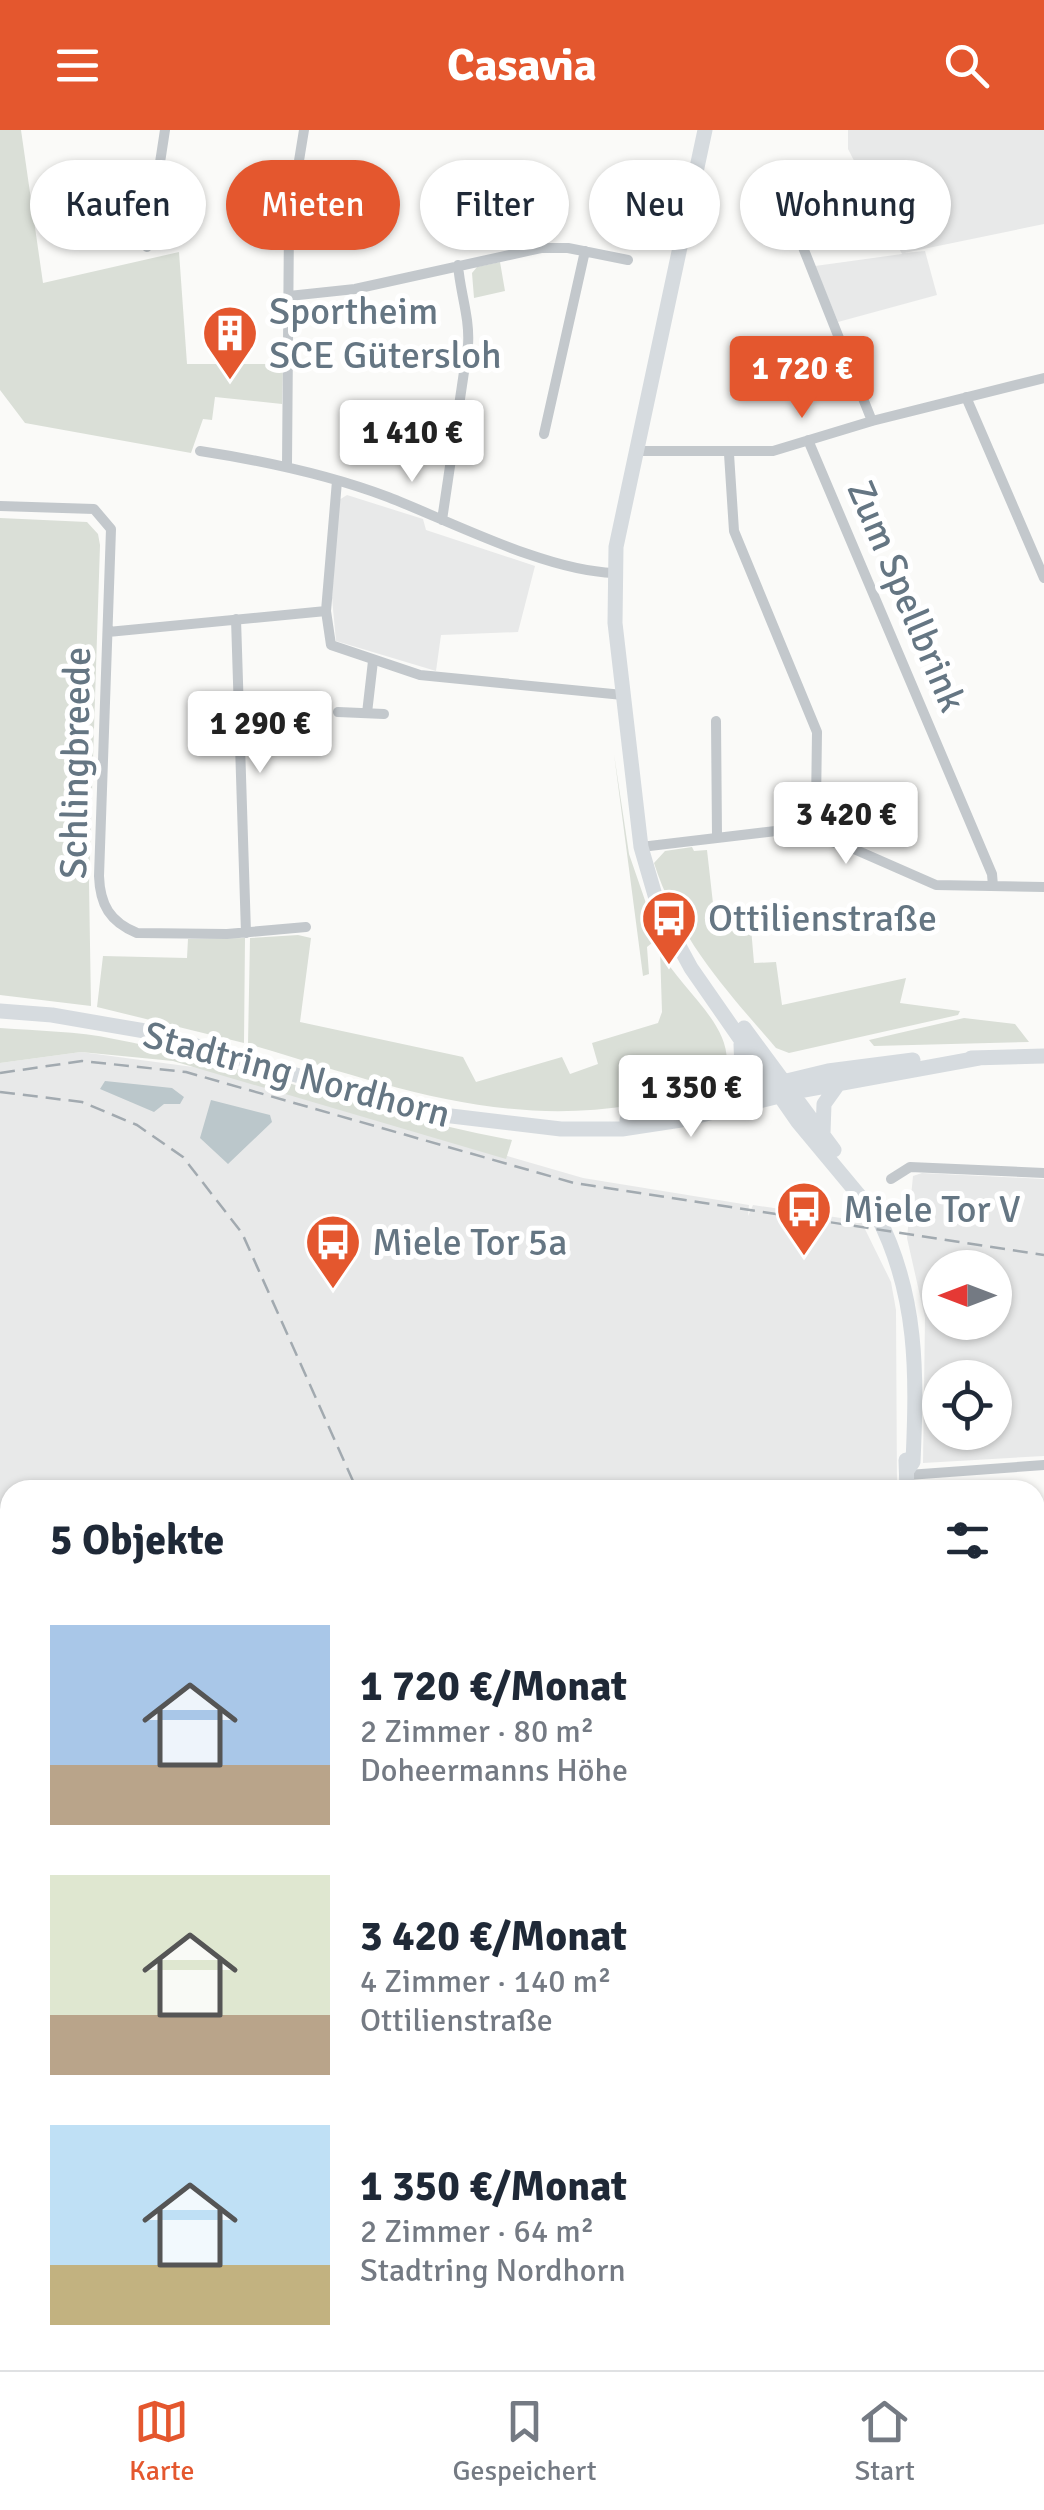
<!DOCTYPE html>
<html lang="de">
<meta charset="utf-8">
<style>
body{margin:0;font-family:Signika,sans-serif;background:#f2f2f3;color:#1f2937;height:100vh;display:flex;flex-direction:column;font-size:38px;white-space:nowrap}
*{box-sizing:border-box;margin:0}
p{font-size:32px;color:#747a83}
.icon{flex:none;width:55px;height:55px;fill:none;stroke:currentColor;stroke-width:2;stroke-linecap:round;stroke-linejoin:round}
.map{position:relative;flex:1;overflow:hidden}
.sheet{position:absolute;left:0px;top:1350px;width:1045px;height:890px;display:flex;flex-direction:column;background:#fff;border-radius:30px 30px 0 0;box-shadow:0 2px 8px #0004}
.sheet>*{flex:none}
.top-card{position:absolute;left:30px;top:30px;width:985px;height:90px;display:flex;gap:20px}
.needle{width:65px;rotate:270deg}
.tools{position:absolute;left:922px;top:1120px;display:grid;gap:20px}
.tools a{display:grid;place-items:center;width:90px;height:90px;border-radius:50%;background:#fff;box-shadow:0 2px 8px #0004;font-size:50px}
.price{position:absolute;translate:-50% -85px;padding:0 22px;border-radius:10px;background:#fff;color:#222;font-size:32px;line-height:65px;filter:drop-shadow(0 2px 5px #0008)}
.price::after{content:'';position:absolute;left:50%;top:60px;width:30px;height:22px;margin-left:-15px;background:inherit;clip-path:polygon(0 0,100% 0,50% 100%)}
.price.active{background:#e4572e;color:#fff}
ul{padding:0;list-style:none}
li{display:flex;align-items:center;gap:30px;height:250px;padding:0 50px}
li span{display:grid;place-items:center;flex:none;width:280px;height:200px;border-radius:0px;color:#555}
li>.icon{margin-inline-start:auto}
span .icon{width:120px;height:120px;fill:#fffc;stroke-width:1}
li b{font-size:42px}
h2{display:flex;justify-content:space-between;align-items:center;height:120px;padding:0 50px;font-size:42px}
.pill{padding:0 35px;border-radius:45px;background:#fff;box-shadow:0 2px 8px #0004;font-size:35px;line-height:90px}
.pill.active{background:#e4572e;color:#fff}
header{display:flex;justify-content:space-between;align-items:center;height:130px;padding:0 50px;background:#e4572e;color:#fff;font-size:45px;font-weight:700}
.menu{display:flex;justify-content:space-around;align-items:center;height:140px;border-top:2px solid #e0e1e3;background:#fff;font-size:28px;color:#747a83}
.menu a{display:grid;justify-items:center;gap:5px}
.menu .active{color:#e4572e}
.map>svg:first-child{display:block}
</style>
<header><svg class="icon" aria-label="menu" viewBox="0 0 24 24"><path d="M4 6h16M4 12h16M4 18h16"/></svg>Casavia<svg class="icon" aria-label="search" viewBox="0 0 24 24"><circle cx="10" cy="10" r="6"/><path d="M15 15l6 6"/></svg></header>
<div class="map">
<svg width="1044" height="2240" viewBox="0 0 1044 2240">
<rect width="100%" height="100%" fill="#fafaf8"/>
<path fill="#e8e9e9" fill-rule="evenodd" d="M848,0H1044V94L904,123L925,121L937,165L838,192L815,136L902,124L848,19Z
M347,365L423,389L426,400L535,436L518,502L441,505L436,541L336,511L332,468L339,370Z
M81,922L208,939L583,1048L749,1075L748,1086L753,1075L861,1091L891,1152L896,1180L897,1360H10V1866L0,1862V933Z
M922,1043L1044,1049V1326L923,1333L925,1188L907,1108L913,1046ZM940,1138H995V1192H940ZM940,1248H995V1302H940Z
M1044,1909V2178H1035V1920Z
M485,2230H791L786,2235L791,2240H509Z"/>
<path fill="#dadfd7" d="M0,0H21L43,153L179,122L187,234H283L282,274L215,267L212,290L203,289L191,323L25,293L0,260Z
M500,132L505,161L474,168L472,143L477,137Z
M0,388L87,392L98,404L100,415L89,753L91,876L0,865Z
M614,624L629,724L658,808L647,817L649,844L643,846Z
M692,717L694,721L707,720L716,800L751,798L754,833L776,832L782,875L906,848L900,873L960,881L958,885L789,923L776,918C726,860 678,808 654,733L665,721Z
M298,805L311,808L300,892L463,927L476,952L562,927L570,944L598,934L592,913L658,893L662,882L660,820C680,862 745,901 722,952C695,965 663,970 633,975C495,998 379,952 248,914L250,808Z
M245,808L244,913L97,877L103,826L187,828L188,809Z
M964,888L1015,894L1029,912L874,916L869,910Z
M0,898C38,901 77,901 114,909C249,935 377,986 512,1010L506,1029L173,931L81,922L0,933Z"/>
<path fill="#bbc7cb" d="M105,951L172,958L184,967L180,974H164L154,982L100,959Z
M211,970L270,985L272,992L228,1034L200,1008Z"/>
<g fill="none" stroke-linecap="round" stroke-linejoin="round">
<path stroke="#c3c8cc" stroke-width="10" d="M779,57L872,291
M147,117L165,0
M289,166L355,159L541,118H568L628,130
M966,267L1044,448
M544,304L585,121
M808,310L992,744L993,756
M200,321C265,331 327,344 388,367C452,392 546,441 614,443
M635,321H773L872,291L1044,248
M729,324L734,401L817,602L816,676L808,703
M287,335L289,92L304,0
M337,351L326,481L331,515L420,545L623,565
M0,376L94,379L111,399L99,746C100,775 110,792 137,803L227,804L306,797
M442,390L468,215C470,188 460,162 458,135
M236,489L246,803
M108,502L326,481
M338,582L384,584
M367,583L373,531
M716,591L717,706
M641,717L784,700L847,716L936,755L1044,757
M891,1049L910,1037L1044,1043
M908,1345L1044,1335
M1041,1541L1044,1591
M1035,1700L1044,1699
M1035,1907L1044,1897
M0,2108L10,2117
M0,2136L10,2124
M1035,2186H1044
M388,2230L400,2240
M858,2230L876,2240
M947,2230L948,2240
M268,2240L292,2230"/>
<path stroke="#d6dbdf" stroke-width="15" d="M705,0L616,417L615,493L641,717L659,779L691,838L798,992L882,1093
M0,881L52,885L145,901L426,983L561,999H622L681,990L804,960L979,928
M744,898L834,1020
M971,928L1044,926
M728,965L742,943L741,914
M627,990L828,941L913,930
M823,1003L824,974L839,953
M877,1085C918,1165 917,1243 913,1332L908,1339
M906,1330L907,1360
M797,2238L806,2230"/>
<path stroke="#a2aab0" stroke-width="2.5" stroke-dasharray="15 8" stroke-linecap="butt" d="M0,943L82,931L186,942L574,1053L1044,1125
M0,962L82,972L137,995L183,1027L242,1103L357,1360
M0,1554L10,1566
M0,1576L10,1588
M0,1617L10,1629
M0,1847L10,1851
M505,2230L531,2240
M561,2230L573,2240
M589,2230L600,2240
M627,2230L638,2240
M657,2230L669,2240
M677,2230L688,2240
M765,2230L774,2240
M176,2240L203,2230"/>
</g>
<defs>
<g id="building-pin" transform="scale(2.875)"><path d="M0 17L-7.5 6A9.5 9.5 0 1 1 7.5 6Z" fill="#e4572e" stroke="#fff"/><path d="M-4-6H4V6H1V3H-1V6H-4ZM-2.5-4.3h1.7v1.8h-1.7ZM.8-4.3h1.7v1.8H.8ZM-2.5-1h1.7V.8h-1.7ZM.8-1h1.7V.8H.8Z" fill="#fff"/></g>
<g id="bus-pin" transform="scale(2.875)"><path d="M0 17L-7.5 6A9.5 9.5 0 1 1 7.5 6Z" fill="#e4572e" stroke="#fff"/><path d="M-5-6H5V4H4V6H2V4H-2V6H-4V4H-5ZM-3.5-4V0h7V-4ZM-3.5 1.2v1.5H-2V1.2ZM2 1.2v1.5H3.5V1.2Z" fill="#fff"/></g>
</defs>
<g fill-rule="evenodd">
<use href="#building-pin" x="230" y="203"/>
<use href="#bus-pin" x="669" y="788"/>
<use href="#bus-pin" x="804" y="1079"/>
<use href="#bus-pin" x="333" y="1112"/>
</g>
<g text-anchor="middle" stroke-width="10" stroke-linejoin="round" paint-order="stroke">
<g font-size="38" fill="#657683" stroke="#fff" text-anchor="start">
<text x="269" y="194">Sportheim<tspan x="269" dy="44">SCE Gütersloh</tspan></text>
<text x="708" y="801">Ottilienstraße</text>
<text x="843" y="1092">Miele Tor V</text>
<text x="372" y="1125">Miele Tor 5a</text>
</g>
<g font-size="38" fill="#657683" stroke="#fff">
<text transform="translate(907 466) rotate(67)" y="13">Zum Spellbrink</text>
<text transform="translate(75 633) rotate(-89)" y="13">Schlingbreede</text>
<text transform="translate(297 944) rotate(15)" y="13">Stadtring Nordhorn</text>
</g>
</g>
</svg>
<div class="tools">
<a><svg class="needle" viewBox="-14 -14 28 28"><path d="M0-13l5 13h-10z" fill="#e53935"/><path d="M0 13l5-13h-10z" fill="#747a83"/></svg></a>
<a><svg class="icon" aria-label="locate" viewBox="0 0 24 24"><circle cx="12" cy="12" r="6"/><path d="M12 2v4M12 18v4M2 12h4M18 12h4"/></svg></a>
</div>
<b class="price active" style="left:802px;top:291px">1 720 €</b>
<b class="price" style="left:412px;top:355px">1 410 €</b>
<b class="price" style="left:260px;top:646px">1 290 €</b>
<b class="price" style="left:846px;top:737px">3 420 €</b>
<b class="price" style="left:691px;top:1010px">1 350 €</b>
<div class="top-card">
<a class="pill">Kaufen</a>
<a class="pill active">Mieten</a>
<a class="pill">Filter</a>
<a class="pill">Neu</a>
<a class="pill">Wohnung</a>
</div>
<section class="sheet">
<h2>5 Objekte<svg class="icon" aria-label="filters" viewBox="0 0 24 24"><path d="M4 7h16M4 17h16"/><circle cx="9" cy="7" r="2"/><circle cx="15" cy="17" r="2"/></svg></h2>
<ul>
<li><span style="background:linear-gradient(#a9c7e8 70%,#b9a48a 0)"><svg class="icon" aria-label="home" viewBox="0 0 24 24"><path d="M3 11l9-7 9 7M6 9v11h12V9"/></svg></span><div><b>1 720 €/Monat</b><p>2 Zimmer · 80 m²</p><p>Doheermanns Höhe</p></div></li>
<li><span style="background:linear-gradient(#dfe7d0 70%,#b9a48a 0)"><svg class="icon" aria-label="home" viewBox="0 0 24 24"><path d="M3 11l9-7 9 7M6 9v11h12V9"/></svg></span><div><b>3 420 €/Monat</b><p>4 Zimmer · 140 m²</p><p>Ottilienstraße</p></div></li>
<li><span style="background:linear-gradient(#bfe0f5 70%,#c2b280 0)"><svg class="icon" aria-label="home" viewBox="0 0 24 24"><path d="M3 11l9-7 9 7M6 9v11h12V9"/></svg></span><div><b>1 350 €/Monat</b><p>2 Zimmer · 64 m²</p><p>Stadtring Nordhorn</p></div></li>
</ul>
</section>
</div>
<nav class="menu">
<a class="active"><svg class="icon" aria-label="map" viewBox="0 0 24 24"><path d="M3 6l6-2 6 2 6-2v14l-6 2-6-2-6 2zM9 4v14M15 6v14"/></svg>Karte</a>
<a><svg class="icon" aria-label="saved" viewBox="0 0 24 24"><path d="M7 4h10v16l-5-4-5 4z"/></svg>Gespeichert</a>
<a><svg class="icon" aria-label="home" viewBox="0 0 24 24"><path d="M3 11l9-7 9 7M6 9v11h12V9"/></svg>Start</a>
</nav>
